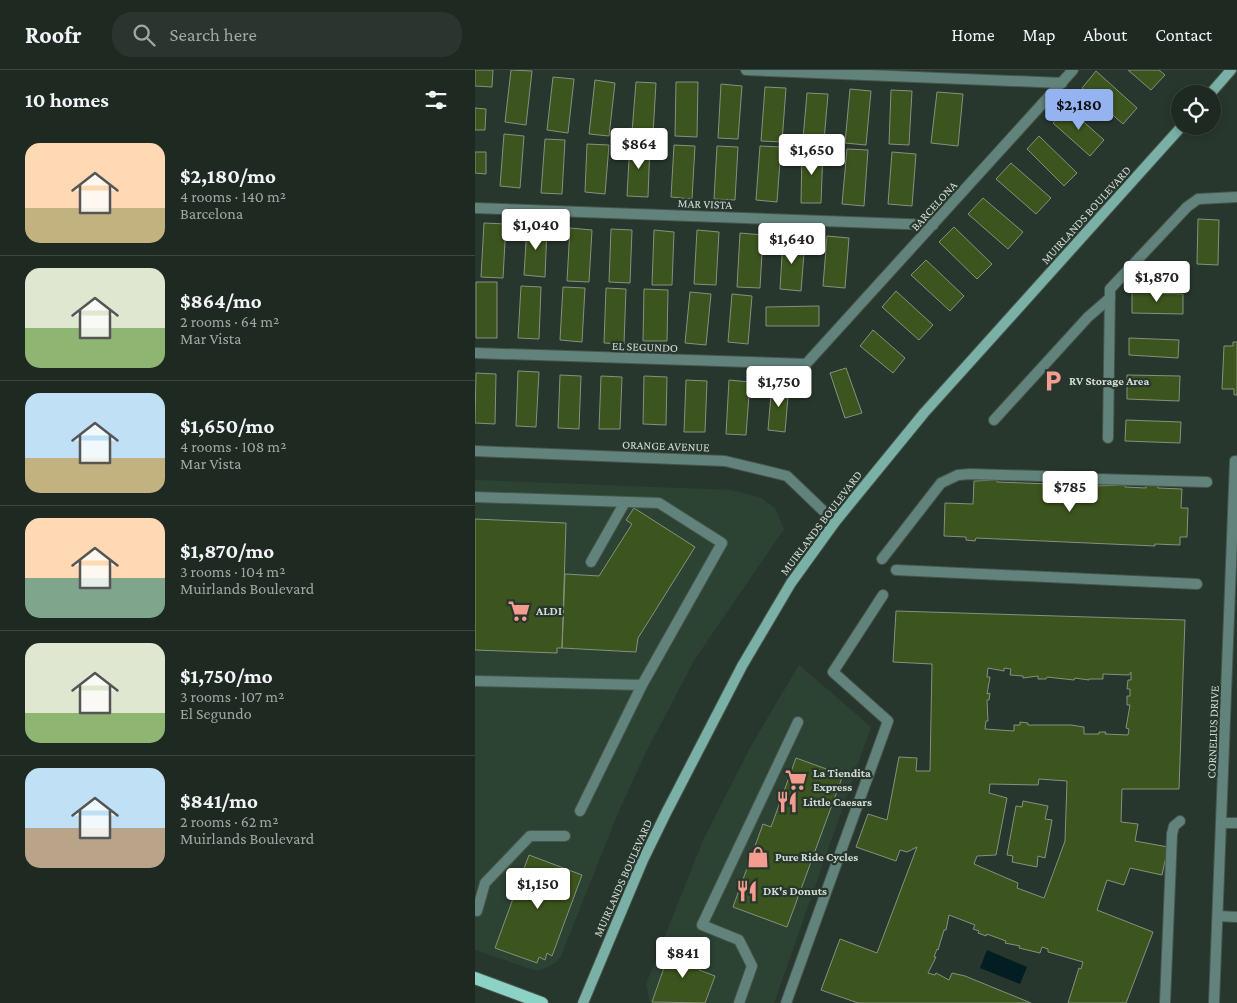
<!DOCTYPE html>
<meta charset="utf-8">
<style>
body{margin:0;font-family:"Crimson Pro",serif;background:#2b352f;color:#f1f3f6;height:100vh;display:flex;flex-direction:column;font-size:19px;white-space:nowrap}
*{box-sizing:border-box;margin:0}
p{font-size:16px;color:#a1a6a5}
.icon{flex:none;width:28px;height:28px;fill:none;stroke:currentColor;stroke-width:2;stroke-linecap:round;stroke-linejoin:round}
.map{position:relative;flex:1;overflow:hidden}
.side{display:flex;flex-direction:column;background:#1e2922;width:475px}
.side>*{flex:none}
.fabs{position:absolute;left:696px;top:15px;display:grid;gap:10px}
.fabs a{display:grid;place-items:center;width:50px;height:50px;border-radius:50%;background:#1e2922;box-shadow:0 2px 8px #0003,0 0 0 1px #3c4540;font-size:25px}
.price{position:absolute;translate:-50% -42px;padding:0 11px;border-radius:5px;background:#fff;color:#222;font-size:16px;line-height:32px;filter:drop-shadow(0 1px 2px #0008)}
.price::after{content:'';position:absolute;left:50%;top:30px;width:15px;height:11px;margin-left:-8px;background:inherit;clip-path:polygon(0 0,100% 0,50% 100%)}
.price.selected{background:#95b2f1;color:#111}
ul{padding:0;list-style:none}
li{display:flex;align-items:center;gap:15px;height:125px;padding:0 25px}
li+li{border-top:1px solid #3c4540}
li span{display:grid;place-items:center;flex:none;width:140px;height:100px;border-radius:15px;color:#555}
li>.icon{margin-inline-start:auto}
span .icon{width:60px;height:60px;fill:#fffc;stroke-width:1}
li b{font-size:21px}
h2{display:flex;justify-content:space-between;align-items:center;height:60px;padding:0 25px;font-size:21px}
header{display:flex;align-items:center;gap:30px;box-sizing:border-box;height:70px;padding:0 25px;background:#1e2922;border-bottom:1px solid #3c4540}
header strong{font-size:24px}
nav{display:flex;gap:28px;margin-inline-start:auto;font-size:18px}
.search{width:350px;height:45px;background:#2b352f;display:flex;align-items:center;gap:12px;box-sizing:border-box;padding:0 18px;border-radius:20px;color:#a1a6a5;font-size:19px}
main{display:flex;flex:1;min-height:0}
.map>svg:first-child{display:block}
</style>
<header>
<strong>Roofr</strong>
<div class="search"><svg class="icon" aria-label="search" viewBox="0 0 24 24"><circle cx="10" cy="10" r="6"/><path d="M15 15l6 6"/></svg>Search here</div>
<nav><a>Home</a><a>Map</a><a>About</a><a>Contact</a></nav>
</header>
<main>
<section class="side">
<h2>10 homes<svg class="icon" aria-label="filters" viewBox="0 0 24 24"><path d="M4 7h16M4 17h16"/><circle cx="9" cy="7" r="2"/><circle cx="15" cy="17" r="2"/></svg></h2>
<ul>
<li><span style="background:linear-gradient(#ffd9b3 65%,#c2b280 0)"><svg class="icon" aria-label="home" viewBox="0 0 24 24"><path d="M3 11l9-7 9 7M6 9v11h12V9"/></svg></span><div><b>$2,180/mo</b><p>4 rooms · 140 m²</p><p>Barcelona</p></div></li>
<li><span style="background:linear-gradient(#dfe7d0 60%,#8fb573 0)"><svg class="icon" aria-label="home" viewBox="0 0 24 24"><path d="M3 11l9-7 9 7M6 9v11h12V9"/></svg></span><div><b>$864/mo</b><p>2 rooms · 64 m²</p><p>Mar Vista</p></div></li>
<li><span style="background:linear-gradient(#bfe0f5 65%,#c2b280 0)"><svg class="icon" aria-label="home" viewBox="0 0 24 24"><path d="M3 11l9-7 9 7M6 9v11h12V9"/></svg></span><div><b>$1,650/mo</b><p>4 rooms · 108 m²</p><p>Mar Vista</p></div></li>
<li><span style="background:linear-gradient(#ffd9b3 60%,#7fa58c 0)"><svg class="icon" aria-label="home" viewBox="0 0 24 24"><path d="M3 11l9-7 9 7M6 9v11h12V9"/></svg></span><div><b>$1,870/mo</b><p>3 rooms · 104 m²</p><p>Muirlands Boulevard</p></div></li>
<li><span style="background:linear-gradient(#dfe7d0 70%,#8fb573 0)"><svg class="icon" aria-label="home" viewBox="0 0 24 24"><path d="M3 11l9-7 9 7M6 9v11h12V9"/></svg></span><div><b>$1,750/mo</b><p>3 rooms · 107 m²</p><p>El Segundo</p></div></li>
<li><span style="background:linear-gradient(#bfe0f5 60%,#b9a48a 0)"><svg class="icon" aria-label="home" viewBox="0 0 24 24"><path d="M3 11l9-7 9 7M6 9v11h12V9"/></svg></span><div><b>$841/mo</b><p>2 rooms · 62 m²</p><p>Muirlands Boulevard</p></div></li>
</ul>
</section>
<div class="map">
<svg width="762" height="933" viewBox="0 0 762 933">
<rect width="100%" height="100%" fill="#28372d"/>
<path fill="#2c4334" d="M0,410L256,420L284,427L300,438L309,459L220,589L171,682L143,743L86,886L80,893L66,900H59L0,880Z
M324,595L396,657L299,933H175L171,914L229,768L276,676Z"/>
<path fill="#021e22" d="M512,880L552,897L545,914L505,898Z"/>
<path fill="#3c541d" stroke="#87907e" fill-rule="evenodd" d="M0,0H18L17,17L0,16Z
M36,0L57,1L51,55L30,52Z
M653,0H684L690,5L676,20Z
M621,1L662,38L648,54L607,18Z
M78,7L99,9L93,63L72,60Z
M120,10L140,13L134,66L114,64Z
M161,12L181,13L178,64L157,62Z
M201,12H223L222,67L200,66Z
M246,14L267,16L263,69L243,68Z
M290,17L311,18L307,72L286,71Z
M375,19L396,21L391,75L370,73Z
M416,20L437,21L434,75L414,74Z
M462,22L488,24L483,76L456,73Z
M332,23L353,24L349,71L328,69Z
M592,37L629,70L615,86L578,53Z
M0,38L11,39L10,60H0Z
M29,64L49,66L45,118L25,116Z
M564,66L602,103L589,116L552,79Z
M70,69L90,70L87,124L66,123Z
M155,72L175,73L173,127L152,126Z
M112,74L134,75L130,124L110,122Z
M199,75L220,76L217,129L196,127Z
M242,76L263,77L260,130L239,129Z
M285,76L306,77L302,132L281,130Z
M327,79L348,80L346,133H326Z
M372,79L393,80L389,136L367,134Z
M0,82H11V104L0,103Z
M417,82L441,84L437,136L413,134Z
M536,93L576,128L561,144L521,109Z
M508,128L548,162L533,179L493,144Z
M723,149L744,150L743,195L722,194Z
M9,153L31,154L28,208L6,207Z
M52,156L72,157L70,207L49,205Z
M479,157L517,194L502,209L464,172Z
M95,158L117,160L114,212L92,211Z
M136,159L157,160L155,213L134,212Z
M179,160L199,162L197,215H177Z
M222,160L244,162L241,215L219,214Z
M265,163L288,165L285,218L262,217Z
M352,166L374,168L370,218L348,216Z
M308,169L330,170L326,221L305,219Z
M451,190L489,226L475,241L436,205Z
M1,212H22V268H1Z
M46,216L66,217L64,269L43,268Z
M88,217L110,218L107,272L85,270Z
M131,218L151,219L149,274L129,273Z
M169,219L193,220L192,271H168Z
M421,221L458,255L444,270L407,237Z
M215,222L236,224L231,275L210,273Z
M657,222L708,224V244L657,243Z
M257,224L277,226L273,274L253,272Z
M344,236V256H291V237Z
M398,260L430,288L418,303L385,276Z
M654,268L704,270L703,288L654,285Z
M758,272H762V325H759V319H747L749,276H758Z
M371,298L387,343L370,348L355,303Z
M43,301L64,302L61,357L41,356Z
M1,303L21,304L20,354L0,353Z
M85,305L106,306L104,359L83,358Z
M652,305L705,306L704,331L652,329Z
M126,306L147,307L145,359H124Z
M169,306L192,307L191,355L168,354Z
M211,310L232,311L230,362H209Z
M254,310L275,312L271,365L251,364Z
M297,313L314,315L310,362L293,360Z
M651,350L706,352L705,373L650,371Z
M596,405L620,406L619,416L650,415V417L671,418V415H683V418L707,419L706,438H713L712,467H705V475L680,474V476L501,468L500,471L491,470V467L469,466L470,433L498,434L499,411L522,410V412L575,414V412L595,415Z
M159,438L220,477L163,568L161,582L87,578L90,504L124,506L157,454L151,450Z
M0,449L91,453L87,578H82V583L0,580Z
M421,541L710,550L704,719H647L646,752L663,754L660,771L693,777L687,805L655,798L649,815L632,810L622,840L678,862L651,933H593L604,898L606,899L608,892L573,882V879L567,877L565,883L544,878L545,876L530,873L531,871L512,864L511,866L503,863L504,861L498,859L500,855L474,845L471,860H469L463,880L462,879L459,887H461L453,903L460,905L461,903L474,910L477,903L490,906L556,933H383L346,920L365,869L402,883L442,777L432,782L425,780L421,791L381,777L393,744L412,750L424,687L442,688L441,701H455L457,594L418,592ZM513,598L529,601V598L536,599L535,605L548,606V608L563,606V609H571L572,607L599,610L600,608L614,610V609H628V604L654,605L656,602V610H653L652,619H655V626H652V635H655L651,658L654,659L653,665L630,664L631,662H624V664H609V657L596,655H553V653L545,652V655H539V661L510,659L511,651H513L512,630H514L515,623L512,624L515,607H512ZM564,709L592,711L590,771L569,828L542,818L543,813L499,794L502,786L521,785L532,728L514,723L515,714L563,715Z
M321,688L368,705L312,857L258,837L288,754L296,757Z
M548,731L573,736L570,749L577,750L570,788L563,786L562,797L537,792L538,786L532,785L541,736L547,737Z
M54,785L107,805L77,886L72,883L70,890L64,887L62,893L20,878Z
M197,875L229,886L224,900L240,906L230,933L177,932Z"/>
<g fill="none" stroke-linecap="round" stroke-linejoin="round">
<g stroke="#47554b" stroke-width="12">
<path id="service" d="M519,350L613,247L635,228
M620,409L732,412
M0,427L184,433L247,473L167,615L105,741
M407,489L466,413L483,405L495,404L596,407
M116,492L150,432
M421,500L722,514
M0,611L167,615
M747,753H762
M0,840L2,841L10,813L55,766H90
M743,846L762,847
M264,933L277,896L264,870L227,855L323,652
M311,933L413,651L358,602L408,525
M690,933L697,764L699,756L705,751"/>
</g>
<g stroke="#47554b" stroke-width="12">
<path id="minor" d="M271,0L587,13
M0,138L458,155
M0,283L331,294L598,0
M633,368L635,219L712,137L723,129L762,127
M0,381L250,391L312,406L360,452
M739,933L760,391"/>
</g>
<g stroke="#47554b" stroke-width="12">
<path id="secondary" d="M735,24L756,0
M108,933L168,790L191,743L267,596L316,513L360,452L449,343L707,56"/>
</g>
<g stroke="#47554b" stroke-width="14">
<path id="primary" d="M0,908L67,933"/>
</g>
<use href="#service" stroke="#62837c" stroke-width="10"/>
<use href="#minor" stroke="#62837c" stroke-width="10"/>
<use href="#secondary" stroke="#7ab0a5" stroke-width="10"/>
<use href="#primary" stroke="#8cd3c5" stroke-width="12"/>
</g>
<defs>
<g id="parking-bare" transform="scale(1.725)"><path d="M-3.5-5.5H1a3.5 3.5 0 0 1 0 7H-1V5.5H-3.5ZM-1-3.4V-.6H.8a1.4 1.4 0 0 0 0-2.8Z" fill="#f59c90" stroke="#28372d" stroke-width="2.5" paint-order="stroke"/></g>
<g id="supermarket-bare" transform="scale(1.725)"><path d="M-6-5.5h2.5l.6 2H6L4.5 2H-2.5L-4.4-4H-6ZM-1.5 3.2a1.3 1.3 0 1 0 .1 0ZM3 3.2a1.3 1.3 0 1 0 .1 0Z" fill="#f59c90" stroke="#28372d" stroke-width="2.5" paint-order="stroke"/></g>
<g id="restaurant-bare" transform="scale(1.725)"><path d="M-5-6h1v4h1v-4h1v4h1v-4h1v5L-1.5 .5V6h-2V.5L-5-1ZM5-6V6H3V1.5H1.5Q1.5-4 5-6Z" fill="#f59c90" stroke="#28372d" stroke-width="2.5" paint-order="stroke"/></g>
<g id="shop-bare" transform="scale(1.725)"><path d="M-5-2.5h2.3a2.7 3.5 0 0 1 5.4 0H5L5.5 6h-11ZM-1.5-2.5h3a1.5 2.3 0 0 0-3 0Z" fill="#f59c90" stroke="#28372d" stroke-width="2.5" paint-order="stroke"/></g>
</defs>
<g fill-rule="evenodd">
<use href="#parking-bare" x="578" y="311"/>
<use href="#supermarket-bare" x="44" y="541"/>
<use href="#supermarket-bare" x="321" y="710"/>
<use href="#restaurant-bare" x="312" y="732"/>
<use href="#shop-bare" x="283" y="787"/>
<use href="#restaurant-bare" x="272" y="821"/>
</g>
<g text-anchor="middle" stroke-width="4.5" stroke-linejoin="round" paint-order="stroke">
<g font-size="12" fill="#d3ddd6" stroke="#28372d">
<text transform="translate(230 134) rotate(2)" y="4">MAR VISTA</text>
<text transform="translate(459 136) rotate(-48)" y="4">BARCELONA</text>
<text transform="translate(611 145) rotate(-48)" y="4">MUIRLANDS BOULEVARD</text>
<text transform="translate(170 277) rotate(2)" y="4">EL SEGUNDO</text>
<text transform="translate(191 376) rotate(2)" y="4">ORANGE AVENUE</text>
<text transform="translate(346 453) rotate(-53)" y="4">MUIRLANDS BOULEVARD</text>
<text transform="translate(738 662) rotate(-88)" y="4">CORNELIUS DRIVE</text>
<text transform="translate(148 808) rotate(-66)" y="4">MUIRLANDS BOULEVARD</text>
</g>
<g font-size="12" font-weight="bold" fill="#d3ddd6" stroke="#28372d" text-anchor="start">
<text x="594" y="315">RV Storage Area</text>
<text x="61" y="545">ALDI</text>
<text x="338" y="707">La Tiendita<tspan x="338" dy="14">Express</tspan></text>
<text x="328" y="736">Little Caesars</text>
<text x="300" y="791">Pure Ride Cycles</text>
<text x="288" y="825">DK's Donuts</text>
</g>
</g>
</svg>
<div class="fabs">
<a><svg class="icon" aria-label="locate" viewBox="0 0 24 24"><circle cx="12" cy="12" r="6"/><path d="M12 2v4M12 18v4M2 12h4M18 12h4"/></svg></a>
</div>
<b class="price selected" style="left:604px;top:61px">$2,180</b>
<b class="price" style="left:164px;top:100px">$864</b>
<b class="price" style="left:337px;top:106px">$1,650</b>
<b class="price" style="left:61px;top:181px">$1,040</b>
<b class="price" style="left:317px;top:195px">$1,640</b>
<b class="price" style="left:682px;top:233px">$1,870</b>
<b class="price" style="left:304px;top:338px">$1,750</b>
<b class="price" style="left:595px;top:443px">$785</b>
<b class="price" style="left:63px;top:840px">$1,150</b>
<b class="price" style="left:208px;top:909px">$841</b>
</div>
</main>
